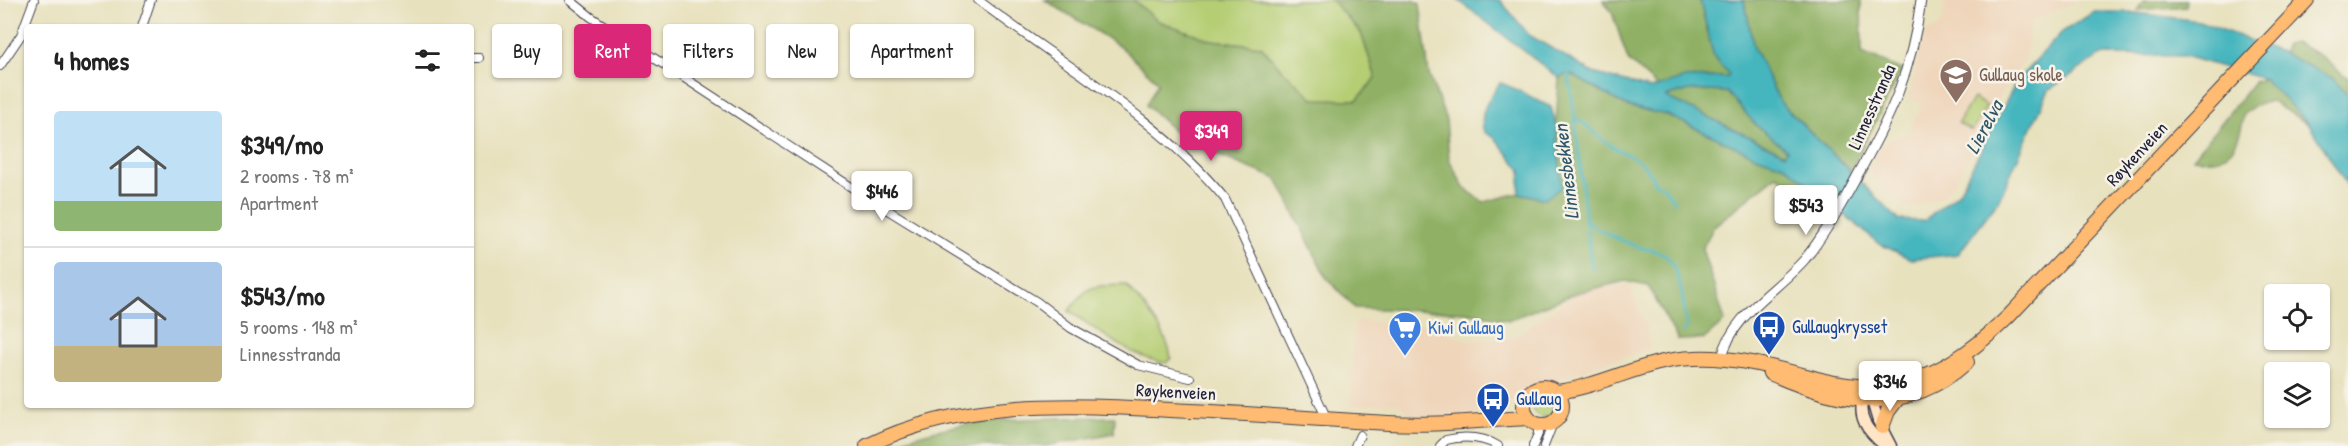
<!DOCTYPE html>
<meta charset="utf-8">
<style>
body{margin:0;font-family:"Patrick Hand",sans-serif;background:#f6f6f6;color:#222;height:100vh;display:flex;flex-direction:column;font-size:22px;white-space:nowrap}
*{box-sizing:border-box;margin:0}
p{font-size:20px;color:#767676}
.icon{flex:none;width:33px;height:33px;fill:none;stroke:currentColor;stroke-width:2;stroke-linecap:round;stroke-linejoin:round}
.map{position:relative;flex:1;overflow:hidden}
.drawer{position:absolute;left:24px;top:24px;width:450px;height:384px;display:flex;flex-direction:column;background:#fff;border-radius:6px;box-shadow:0 2px 4px #0004}
.drawer>*{flex:none}
.hud{position:absolute;left:492px;top:24px;width:570px;height:54px;display:flex;gap:12px}
.fabs{position:absolute;left:2264px;top:284px;display:grid;gap:12px}
.fabs a{display:grid;place-items:center;width:66px;height:66px;border-radius:6px;background:#fff;box-shadow:0 2px 4px #0004;font-size:30px}
.price{position:absolute;translate:-50% -51px;padding:0 14px;border-radius:6px;background:#fff;color:#222;font-size:20px;line-height:39px;filter:drop-shadow(0 2px 3px #0008)}
.price::after{content:'';position:absolute;left:50%;top:36px;width:18px;height:14px;margin-left:-9px;background:inherit;clip-path:polygon(0 0,100% 0,50% 100%)}
.price.active{background:#db2777;color:#fff}
ul{padding:0;list-style:none}
li{display:flex;align-items:center;gap:18px;height:150px;padding:0 30px}
li+li{border-top:2px solid #e0e0e0}
li span{display:grid;place-items:center;flex:none;width:168px;height:120px;border-radius:6px;color:#555}
li>.icon{margin-inline-start:auto}
span .icon{width:72px;height:72px;fill:#fffc;stroke-width:1}
li b{font-size:26px}
h2{display:flex;justify-content:space-between;align-items:center;height:72px;padding:0 30px;font-size:26px}
.pill{padding:0 21px;border-radius:6px;background:#fff;box-shadow:0 2px 4px #0004;font-size:21px;line-height:54px}
.pill.active{background:#db2777;color:#fff}
.map>svg:first-child{display:block}
</style>
<div class="map">
<svg width="2348" height="446" viewBox="0 0 2348 446">
<rect width="100%" height="100%" fill="#f7f3e8"/>
<filter id="ink" filterUnits="userSpaceOnUse"><feTurbulence type="fractalNoise" baseFrequency=".0167" numOctaves="2"/><feDisplacementMap in="SourceGraphic" scale="12" xChannelSelector="R" yChannelSelector="G"/><feConvolveMatrix kernelMatrix="1 2 1 2 8 2 1 2 1" color-interpolation-filters="sRGB"/></filter>
<filter id="wash" filterUnits="userSpaceOnUse"><feTurbulence type="fractalNoise" baseFrequency=".008" numOctaves="4" result="noise"/><feDisplacementMap in="SourceGraphic" scale="24" xChannelSelector="R" yChannelSelector="G"/><feGaussianBlur stdDeviation="1.35" result="paint"/><feColorMatrix in="noise" values="0 0 0 0 0 0 0 0 0 0 0 0 0 0 0 0 0 1.4 0 .05"/><feComposite in="paint" operator="in"/></filter>
<g filter="url(#wash)">
<rect width="100%" height="100%" fill="#e7e1bd"/>
<path fill="#efd6bb" d="M1945,0H2080L2031,21L2025,58L1997,100L1954,184L1940,198L1914,207L1905,205L1881,187L1868,169L1884,142L1907,134L1915,117L1919,115L1920,104L1909,98L1923,36L1926,32L1938,27L1943,20Z
M1629,284L1646,328L1649,349L1564,377L1521,396L1492,413L1441,417L1410,416L1403,406L1396,403L1351,406L1354,324L1358,321L1432,325L1467,341L1514,337L1576,293Z"/>
<path fill="#b5ce73" stroke="#6c7857" stroke-width="1.5" d="M1133,0H1331L1361,33L1376,78L1357,100L1314,99L1281,69L1261,46L1211,40L1158,21Z
M1973,98L1987,106L1972,131L1958,123Z
M1126,285C1144,306 1167,330 1171,358L1166,363C1131,358 1098,330 1069,311C1090,282 1091,287 1126,285Z
M1532 405a12 12 0 1 1 24 0a12 12 0 1 1-24 0Z"/>
<path fill="#90b165" stroke="#596a50" stroke-width="1.5" d="M1045,0H1133L1158,21L1211,40L1261,46L1281,69L1314,99L1357,100L1376,78L1361,33L1331,0H1414L1420,4L1429,75L1446,120L1449,159L1464,188L1484,202L1519,193L1545,199L1556,126L1559,78L1568,73L1626,106L1667,115L1756,156L1786,166L1835,206L1832,211L1777,175L1714,226L1702,249L1725,321L1704,339L1678,340L1648,286L1625,281L1576,293L1509,320L1465,312L1355,308L1326,277L1277,179L1188,143L1146,105L1158,82L1120,46Z
M1603,0H1700L1714,58L1729,74L1728,77L1686,78L1658,88L1628,60L1612,12Z
M1744,0H1861L1862,53L1902,70L1850,171L1780,102L1754,48Z
M2143,0H2187L2186,6L2138,10Z
M2294,42L2319,55L2348,78V95L2332,78L2283,53L2286,44Z
M2264,79L2310,125L2270,101L2254,106L2244,114C2239,147 2230,165 2193,158L2254,82Z
M1689,90L1727,92L1755,124L1787,150L1785,154L1666,97Z
M1115,417L1114,433L1045,446H887C959,416 1038,418 1115,417Z"/>
<path fill="#45b5be" stroke="#346c7c" stroke-width="1.5" fill-rule="evenodd" d="M1458,0H1500L1529,35L1593,73L1650,89L1685,78L1728,77L1729,74L1714,58L1700,0H1744L1754,48L1780,102L1899,220L1924,221L1959,192L2017,81L2062,32L2094,12H2128L2199,21L2283,53L2332,78L2348,95V187L2310,125L2264,79L2184,56L2101,55L2049,90L1998,201L1958,254L1911,259L1880,244L1786,166L1756,156L1667,115L1626,106L1569,73L1559,78ZM1689,90L1727,92L1755,124L1787,150L1785,154L1666,97Z
M1500,83C1517,88 1534,99 1551,107L1556,126L1562,187L1545,199L1519,193L1521,170L1495,138L1484,132C1478,112 1489,99 1500,83Z"/>
<g fill="none" stroke-linecap="round" stroke-linejoin="round">
<path stroke="#45b5be" stroke-width="3" d="M1568,73C1580,138 1582,203 1592,269
M1577,119C1591,128 1598,137 1610,145C1633,160 1642,155 1655,183L1664,187L1674,202
M1585,219C1599,232 1620,240 1638,247C1651,251 1662,249 1671,262C1682,280 1683,306 1687,326L1683,332"/>
</g>
</g>
<g filter="url(#ink)">
<g fill="none" stroke-linecap="round" stroke-linejoin="round">
<g stroke="#403f4e" stroke-width="10">
<path id="minor" d="M570,0L591,17L865,196L1037,302L1071,328L1138,365L1190,378
M978,0C1060,63 1160,119 1225,199L1327,419
M142,27L151,0
M471,58H479
M0,66L21,35L34,0
M1355,446L1360,435
M1440,446L1446,440C1463,436 1482,437 1498,446
M1533,446L1538,434V425
M1544,446L1553,423"/>
</g>
<g stroke="#403f4e" stroke-width="11">
<path id="tertiary" d="M1722,358C1731,315 1777,291 1805,259C1825,234 1841,206 1856,178C1891,116 1912,71 1921,0"/>
</g>
<g stroke="#403f4e" stroke-width="13">
<path id="secondary" d="M1865,393C1855,416 1867,431 1885,446
M1870,394L1878,421L1891,446"/>
</g>
<g stroke="#403f4e" stroke-width="16">
<path id="trunk" d="M1770,373C1840,404 1904,418 1967,362
M1524 406a19 19 0 1 1 38 0a19 19 0 1 1-38 0Z
M1557,392C1604,386 1646,359 1694,358C1738,356 1782,370 1825,381C1902,399 1954,370 2009,316L2307,0
M1882,427L1888,411L1898,398
M867,446C960,399 1068,404 1170,410C1242,413 1315,419 1388,423C1435,426 1481,420 1528,418"/>
</g>
<use href="#minor" stroke="#fff" stroke-width="8"/>
<use href="#tertiary" stroke="#fff" stroke-width="9"/>
<use href="#secondary" stroke="#ffe4c6" stroke-width="10"/>
<use href="#trunk" stroke="#febb71" stroke-width="14"/>
</g>
</g>
<defs>
<g id="school-pin" transform="scale(1.725)"><path d="M0 17L-7.5 6A9.5 9.5 0 1 1 7.5 6Z" fill="#8d6e63" stroke="#f7f3e8"/><path d="M0-5L7-2L0 1L-7-2ZM-4 1L0 2.5L4 1V4Q0 6-4 4Z" fill="#fff"/></g>
<g id="bus-pin" transform="scale(1.725)"><path d="M0 17L-7.5 6A9.5 9.5 0 1 1 7.5 6Z" fill="#1a4fb4" stroke="#f7f3e8"/><path d="M-5-6H5V4H4V6H2V4H-2V6H-4V4H-5ZM-3.5-4V0h7V-4ZM-3.5 1.2v1.5H-2V1.2ZM2 1.2v1.5H3.5V1.2Z" fill="#fff"/></g>
<g id="supermarket-pin" transform="scale(1.725)"><path d="M0 17L-7.5 6A9.5 9.5 0 1 1 7.5 6Z" fill="#3f7fe0" stroke="#f7f3e8"/><path d="M-6-5.5h2.5l.6 2H6L4.5 2H-2.5L-4.4-4H-6ZM-1.5 3.2a1.3 1.3 0 1 0 .1 0ZM3 3.2a1.3 1.3 0 1 0 .1 0Z" fill="#fff"/></g>
</defs>
<g fill-rule="evenodd">
<use href="#school-pin" x="1956" y="75"/>
<use href="#bus-pin" x="1769" y="327"/>
<use href="#supermarket-pin" x="1405" y="328"/>
<use href="#bus-pin" x="1493" y="399"/>
</g>
<g text-anchor="middle" stroke-width="5" stroke-linejoin="round" paint-order="stroke">
<g font-size="18" fill="#785e54" stroke="#f7f3e8" text-anchor="start">
<text x="1979" y="81">Gullaug skole</text>
</g>
<g font-size="18" fill="#22223b" stroke="#f7f3e8">
<text transform="translate(1872 107) rotate(-66)" y="6">Linnesstranda</text>
<text transform="translate(2137 154) rotate(-47)" y="6">Røykenveien</text>
<text transform="translate(1176 392) rotate(3)" y="6">Røykenveien</text>
</g>
<g font-size="18" fill="#164399" stroke="#f7f3e8" text-anchor="start">
<text x="1792" y="333">Gullaugkrysset</text>
<text x="1516" y="405">Gullaug</text>
</g>
<g font-size="18" fill="#366cbe" stroke="#f7f3e8" text-anchor="start">
<text x="1428" y="334">Kiwi Gullaug</text>
</g>
<g font-size="20" font-style="italic" fill="#2e5569" stroke="#f7f3e8">
<text transform="translate(1984 127) rotate(-62)" y="7">Lierelva</text>
<text transform="translate(1566 172) rotate(-97)" y="7">Linnesbekken</text>
</g>
</g>
</svg>
<div class="fabs">
<a><svg class="icon" aria-label="locate" viewBox="0 0 24 24"><circle cx="12" cy="12" r="6"/><path d="M12 2v4M12 18v4M2 12h4M18 12h4"/></svg></a>
<a><svg class="icon" aria-label="layers" viewBox="0 0 24 24"><path d="M12 4l9 5-9 5-9-5zM3 14l9 5 9-5"/></svg></a>
</div>
<b class="price active" style="left:1211px;top:162px">$349</b>
<b class="price" style="left:882px;top:222px">$446</b>
<b class="price" style="left:1806px;top:236px">$543</b>
<b class="price" style="left:1890px;top:412px">$346</b>
<div class="hud">
<a class="pill">Buy</a>
<a class="pill active">Rent</a>
<a class="pill">Filters</a>
<a class="pill">New</a>
<a class="pill">Apartment</a>
</div>
<section class="drawer">
<h2>4 homes<svg class="icon" aria-label="filters" viewBox="0 0 24 24"><path d="M4 7h16M4 17h16"/><circle cx="9" cy="7" r="2"/><circle cx="15" cy="17" r="2"/></svg></h2>
<ul>
<li><span style="background:linear-gradient(#bfe0f5 75%,#8fb573 0)"><svg class="icon" aria-label="home" viewBox="0 0 24 24"><path d="M3 11l9-7 9 7M6 9v11h12V9"/></svg></span><div><b>$349/mo</b><p>2 rooms · 78 m²</p><p>Apartment</p></div></li>
<li><span style="background:linear-gradient(#a9c7e8 70%,#c2b280 0)"><svg class="icon" aria-label="home" viewBox="0 0 24 24"><path d="M3 11l9-7 9 7M6 9v11h12V9"/></svg></span><div><b>$543/mo</b><p>5 rooms · 148 m²</p><p>Linnesstranda</p></div></li>
</ul>
</section>
</div>
